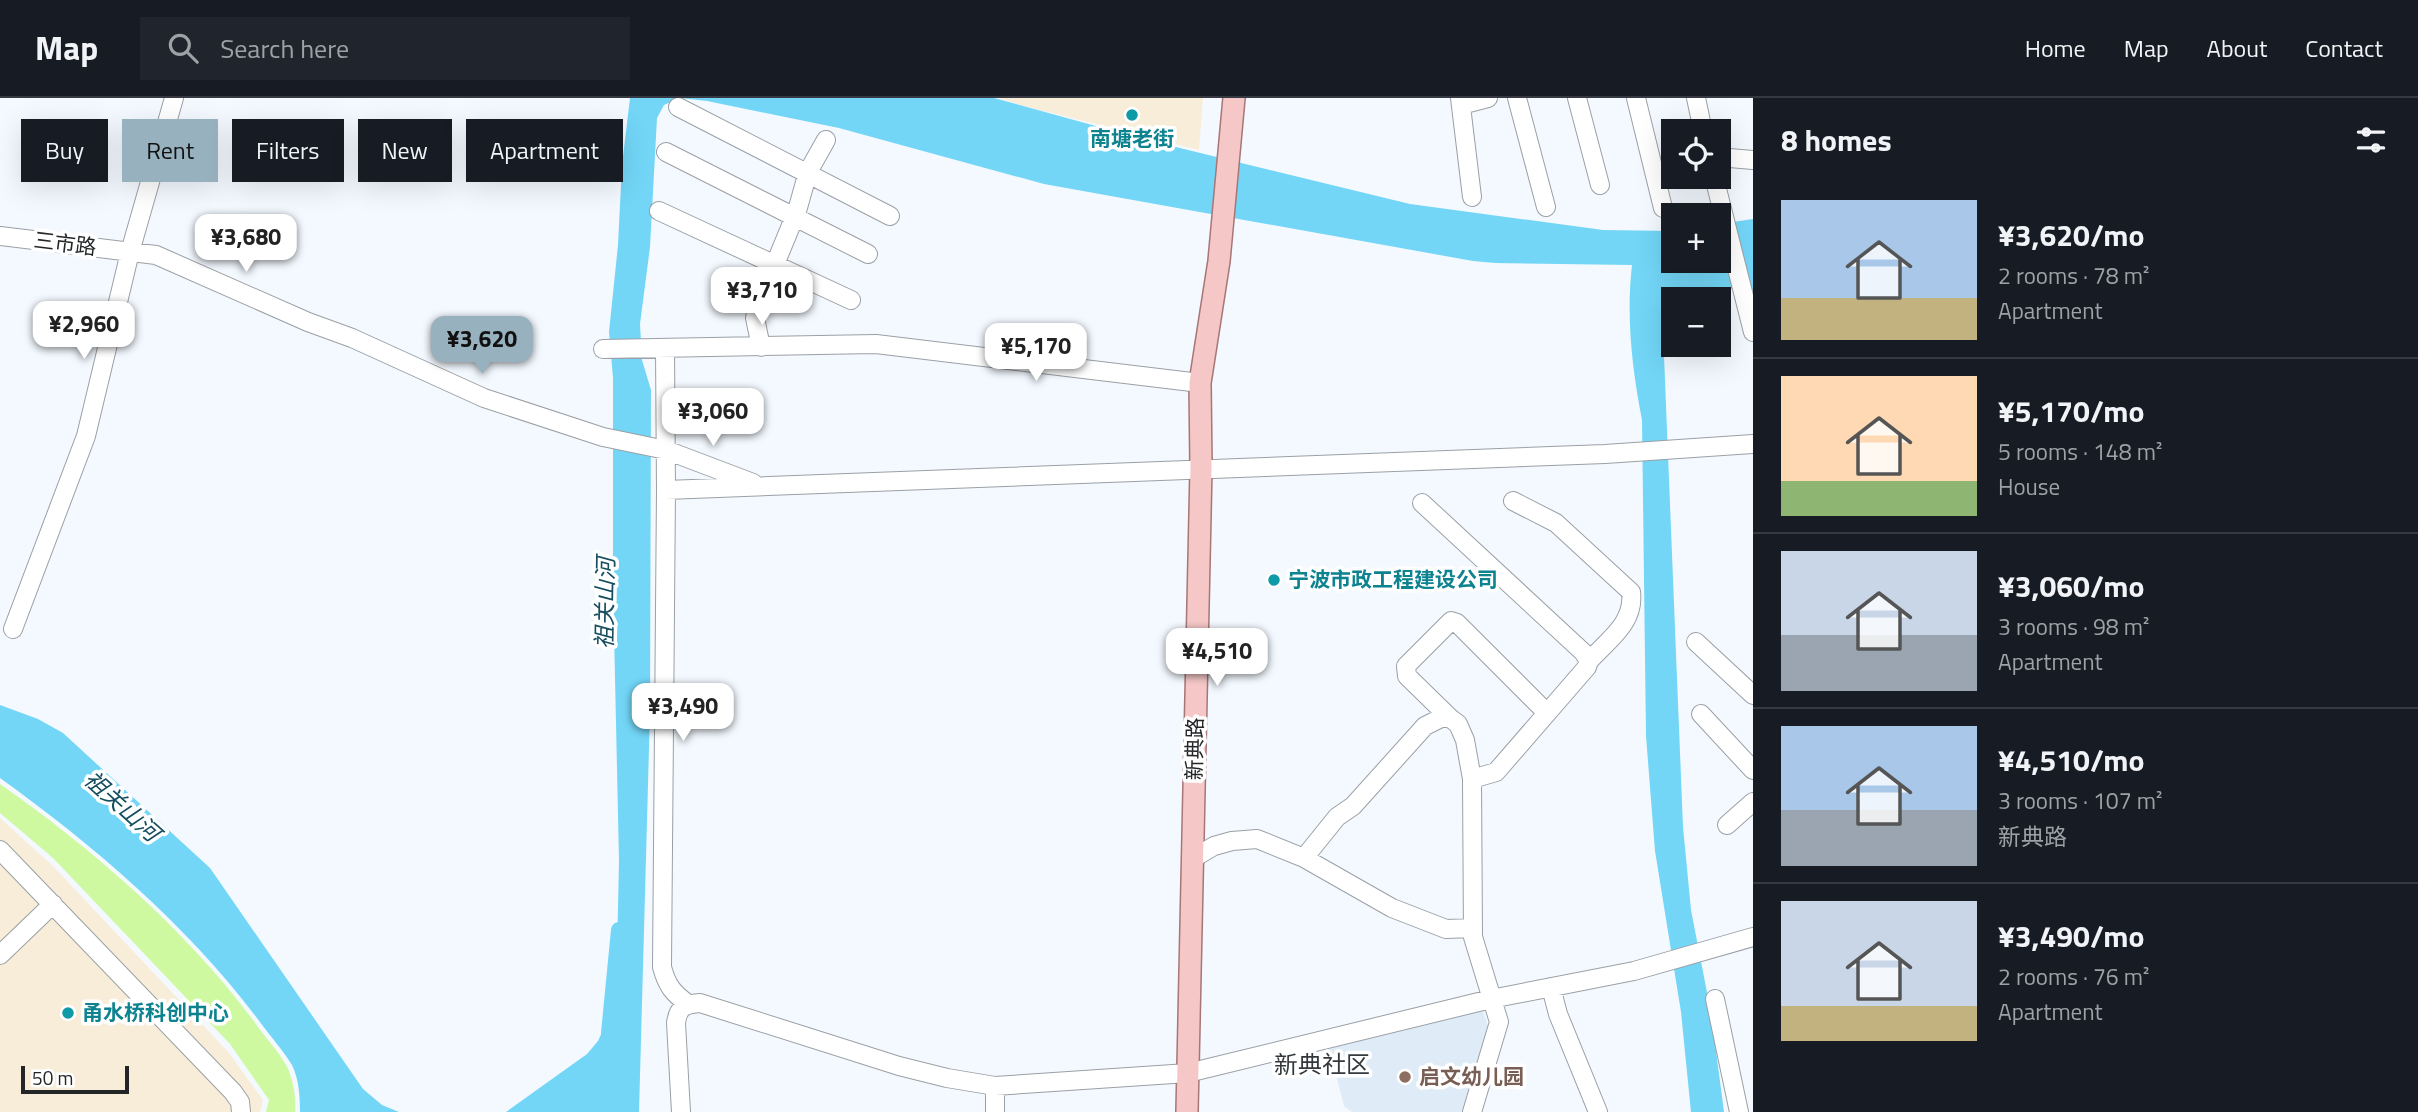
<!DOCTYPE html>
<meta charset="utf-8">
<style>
body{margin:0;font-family:"Titillium Web","Noto Sans SC",sans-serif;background:#20242c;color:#f1f3f6;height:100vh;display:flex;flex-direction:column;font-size:26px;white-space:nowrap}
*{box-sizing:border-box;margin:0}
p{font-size:23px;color:#9ea1a6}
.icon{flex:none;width:38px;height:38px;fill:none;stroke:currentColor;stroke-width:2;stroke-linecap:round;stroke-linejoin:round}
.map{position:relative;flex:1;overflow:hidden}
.drawer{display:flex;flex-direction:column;background:#171b24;width:665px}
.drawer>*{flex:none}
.guide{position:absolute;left:21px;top:21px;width:665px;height:63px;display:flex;gap:14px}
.buttons{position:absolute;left:1661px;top:21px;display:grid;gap:14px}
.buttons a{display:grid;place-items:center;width:70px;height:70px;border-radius:0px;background:#171b24;box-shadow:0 7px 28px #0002;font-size:35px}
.scale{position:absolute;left:21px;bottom:18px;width:108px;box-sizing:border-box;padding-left:7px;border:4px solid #232527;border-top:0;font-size:19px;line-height:24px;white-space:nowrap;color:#232527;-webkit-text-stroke:5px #fff;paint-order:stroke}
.price{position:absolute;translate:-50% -60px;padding:0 16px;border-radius:14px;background:#fff;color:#222;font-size:23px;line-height:46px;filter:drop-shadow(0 2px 4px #0008)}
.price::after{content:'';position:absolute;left:50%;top:42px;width:21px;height:16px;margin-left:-10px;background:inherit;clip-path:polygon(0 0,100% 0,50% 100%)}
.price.active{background:#97b1bf;color:#111}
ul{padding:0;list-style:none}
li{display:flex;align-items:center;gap:21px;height:175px;padding:0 28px}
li+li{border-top:2px solid #363941}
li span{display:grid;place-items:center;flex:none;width:196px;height:140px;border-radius:0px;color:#555}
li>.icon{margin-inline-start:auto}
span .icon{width:84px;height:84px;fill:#fffc;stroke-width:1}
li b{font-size:30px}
h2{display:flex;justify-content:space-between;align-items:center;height:84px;padding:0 28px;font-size:30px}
.pill{padding:0 24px;border-radius:0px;background:#171b24;box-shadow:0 7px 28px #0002;font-size:24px;line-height:63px}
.pill.active{background:#97b1bf;color:#111}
header{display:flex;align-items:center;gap:42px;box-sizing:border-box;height:98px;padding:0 35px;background:#171b24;border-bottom:2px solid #363941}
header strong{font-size:33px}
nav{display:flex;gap:38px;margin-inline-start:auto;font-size:24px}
.search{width:490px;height:63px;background:#20242c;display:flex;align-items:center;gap:18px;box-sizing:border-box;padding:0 24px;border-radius:0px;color:#9ea1a6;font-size:26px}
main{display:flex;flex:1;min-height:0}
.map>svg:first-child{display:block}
</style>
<header>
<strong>Map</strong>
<div class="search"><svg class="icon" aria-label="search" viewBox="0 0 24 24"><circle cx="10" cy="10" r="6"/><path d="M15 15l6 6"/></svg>Search here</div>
<nav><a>Home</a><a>Map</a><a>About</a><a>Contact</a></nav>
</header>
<main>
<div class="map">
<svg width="1753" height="1014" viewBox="0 0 1753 1014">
<rect width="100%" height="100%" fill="#f3f9ff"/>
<path fill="#f8edd8" d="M998,0H1203L1199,52L1028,9Z
M0,720L53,768L229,955L263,1002L260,1014H0Z"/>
<path fill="#dfecf7" d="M1483,913L1488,928L1462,1014H1352L1344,1008L1329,950Z"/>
<path fill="#cef9a0" d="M0,686C93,751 192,837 258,929C268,943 282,957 289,973C294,987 296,999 295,1014H266L269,1002L230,946L53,760L0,715Z"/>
<path fill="#73d6f7" d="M630,0H994L1143,41L1410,106L1603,132L1673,133V163H1718L1719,126L1753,121V192L1696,189H1681L1670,193L1662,208L1683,729L1691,812L1711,915L1724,1014H1691L1681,914L1655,753L1646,638L1642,322C1632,270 1626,219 1632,167L1495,165L1473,163L1044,86L839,30L707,3L680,0L664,7L657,20L650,149L640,226L642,262L651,292L650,614L639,1014H506L587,956L598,943L616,904L619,763L613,487V280L609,234L618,147L622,67Z
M0,607L38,621L63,635L210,770L363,991L382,1007L399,1014H300C300,999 299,981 292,967C283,952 270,938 260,924C189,829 96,749 0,680Z"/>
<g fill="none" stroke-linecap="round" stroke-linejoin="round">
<path stroke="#73d6f7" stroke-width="16" d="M609,935L619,832"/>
<g stroke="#9aa0a5" stroke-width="20">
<path id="minor" d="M1460,0L1472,99
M1517,0L1546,109
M1577,0L1600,87
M1636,0L1663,110
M1696,0L1703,33
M1461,7L1488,0
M678,9L890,118
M666,54L868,156
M1718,59L1753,62
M1714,79L1753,234
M659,113L851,202
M0,138L156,157L308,224L352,240L484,300L603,339L666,352L753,385
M761,249L755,220L757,210L797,113L808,74L826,42
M603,251L876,246L1200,285
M665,251L666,392L1605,356L1753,346
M666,392L662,869C667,888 673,895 688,906
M1513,403L1556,425L1631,494C1635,525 1608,542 1589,563
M1422,405L1583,554L1589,563L1587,569L1496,674L1472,681
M13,531L86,338L130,154L174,0
M1696,544L1753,597
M1701,616L1753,672
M1450,620L1407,578L1406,568L1451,523L1457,525L1547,615
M1727,727L1753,704
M0,752L233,994L240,1004L241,1014
M1304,760L1337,719L1353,708L1425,628L1441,620H1450L1458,626L1465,642L1472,681L1473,839L1499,924L1472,1014
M1192,761L1214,748L1232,743L1257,741L1304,760L1392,810L1446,831L1473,830
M0,857L53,806
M1551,889L1558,916L1598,1014
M1715,901L1739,1014
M995,988V1014
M681,1014L676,925C678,909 685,906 700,905L899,968L947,980L995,988L1188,975L1491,901L1634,873L1753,839"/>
</g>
<g stroke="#a77677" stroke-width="24">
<path id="major" d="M1187,1014L1201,370L1200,285L1219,163L1234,0"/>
</g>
<use href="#minor" stroke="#fff" stroke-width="18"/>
<use href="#major" stroke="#f5c7c7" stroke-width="21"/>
</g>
<g fill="#0f9aa8" stroke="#fff" stroke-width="2.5">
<circle cx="1132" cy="17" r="7"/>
<circle cx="1274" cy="482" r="7"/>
<circle cx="68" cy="915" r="7"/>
</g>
<circle fill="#8d6e63" stroke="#fff" stroke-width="2.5" cx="1405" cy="979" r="7"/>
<g text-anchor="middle" stroke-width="7" stroke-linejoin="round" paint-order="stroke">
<g font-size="21" font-weight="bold" fill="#0d838f" stroke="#fff" text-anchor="start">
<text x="1132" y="48" text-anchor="middle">南塘老街</text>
<text x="1288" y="489">宁波市政工程建设公司</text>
<text x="82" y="922">甬水桥科创中心</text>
</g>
<g font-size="21" fill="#232527" stroke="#fff">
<text transform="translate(65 146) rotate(7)" y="7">三市路</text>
<text transform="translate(1195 651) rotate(-89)" y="7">新典路</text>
</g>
<g font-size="21" font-weight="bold" fill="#785e54" stroke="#fff" text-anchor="start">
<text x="1419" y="986">启文幼儿园</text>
</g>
<g font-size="23" font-style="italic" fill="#144e5f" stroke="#fff">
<text transform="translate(605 505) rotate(-89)" y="8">祖关山河</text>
<text transform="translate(122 708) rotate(42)" y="8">祖关山河</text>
</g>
<g font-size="24" fill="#34393d" stroke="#fff">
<text x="1322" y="975">新典社区</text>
</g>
</g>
</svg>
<div class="buttons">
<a><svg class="icon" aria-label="locate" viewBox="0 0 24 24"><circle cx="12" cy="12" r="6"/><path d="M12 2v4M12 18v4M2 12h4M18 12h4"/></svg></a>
<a>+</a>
<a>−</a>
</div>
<div class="scale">50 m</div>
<b class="price" style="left:246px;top:176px">¥3,680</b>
<b class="price" style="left:762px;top:229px">¥3,710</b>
<b class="price" style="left:84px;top:263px">¥2,960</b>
<b class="price active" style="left:482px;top:278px">¥3,620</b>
<b class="price" style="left:1036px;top:285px">¥5,170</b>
<b class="price" style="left:713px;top:350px">¥3,060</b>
<b class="price" style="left:1217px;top:590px">¥4,510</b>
<b class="price" style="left:683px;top:645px">¥3,490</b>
<div class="guide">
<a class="pill">Buy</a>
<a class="pill active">Rent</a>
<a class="pill">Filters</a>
<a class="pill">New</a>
<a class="pill">Apartment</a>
</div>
</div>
<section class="drawer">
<h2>8 homes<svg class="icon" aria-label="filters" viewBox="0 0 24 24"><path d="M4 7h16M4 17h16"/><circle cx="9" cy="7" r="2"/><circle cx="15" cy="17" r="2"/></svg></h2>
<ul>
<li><span style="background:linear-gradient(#a9c7e8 70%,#c2b280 0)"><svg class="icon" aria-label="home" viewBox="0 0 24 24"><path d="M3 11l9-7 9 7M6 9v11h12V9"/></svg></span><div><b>¥3,620/mo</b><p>2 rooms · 78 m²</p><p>Apartment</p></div></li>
<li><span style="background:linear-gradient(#ffd9b3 75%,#8fb573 0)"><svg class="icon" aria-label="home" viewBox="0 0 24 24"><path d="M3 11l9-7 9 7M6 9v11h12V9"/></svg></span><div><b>¥5,170/mo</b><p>5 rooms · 148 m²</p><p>House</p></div></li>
<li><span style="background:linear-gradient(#c9d6e8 60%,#9aa5b1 0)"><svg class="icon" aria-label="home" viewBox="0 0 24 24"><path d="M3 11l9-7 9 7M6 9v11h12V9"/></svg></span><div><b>¥3,060/mo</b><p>3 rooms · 98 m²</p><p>Apartment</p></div></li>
<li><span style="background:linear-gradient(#a9c7e8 60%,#9aa5b1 0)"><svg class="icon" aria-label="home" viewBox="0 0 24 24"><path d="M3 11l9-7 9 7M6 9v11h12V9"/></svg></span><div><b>¥4,510/mo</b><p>3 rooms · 107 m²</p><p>新典路</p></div></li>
<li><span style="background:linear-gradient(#c9d6e8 75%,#c2b280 0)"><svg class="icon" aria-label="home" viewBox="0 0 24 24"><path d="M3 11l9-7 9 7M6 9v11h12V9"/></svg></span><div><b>¥3,490/mo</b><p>2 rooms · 76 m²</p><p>Apartment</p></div></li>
</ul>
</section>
</main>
